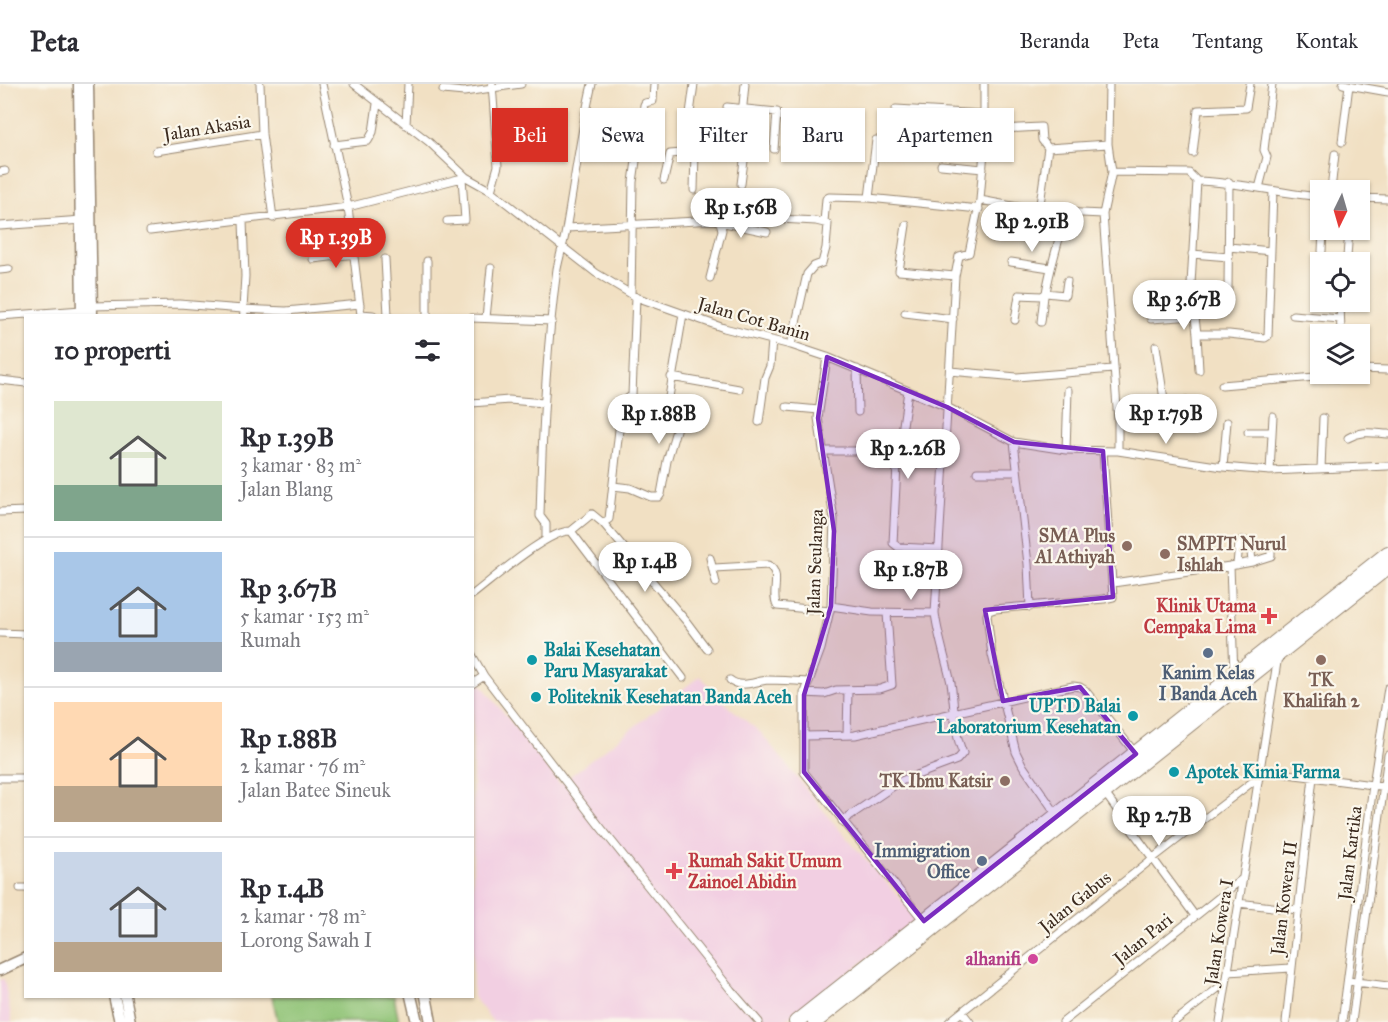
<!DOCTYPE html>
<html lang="id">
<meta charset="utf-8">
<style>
body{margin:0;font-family:"IM FELL Great Primer",serif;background:#f2f2f3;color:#2b2b33;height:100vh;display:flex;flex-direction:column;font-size:22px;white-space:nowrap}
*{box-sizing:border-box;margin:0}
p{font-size:20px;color:#7c7c81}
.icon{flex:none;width:33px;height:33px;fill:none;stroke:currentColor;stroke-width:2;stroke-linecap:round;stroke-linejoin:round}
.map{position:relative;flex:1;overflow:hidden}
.drawer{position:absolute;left:24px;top:230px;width:450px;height:684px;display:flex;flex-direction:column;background:#fff;border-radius:0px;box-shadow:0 2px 4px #0004}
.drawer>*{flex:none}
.hud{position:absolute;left:492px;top:24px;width:570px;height:54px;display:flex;gap:12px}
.needle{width:39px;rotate:185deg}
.buttons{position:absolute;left:1310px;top:96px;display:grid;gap:12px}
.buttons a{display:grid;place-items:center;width:60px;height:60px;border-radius:0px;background:#fff;box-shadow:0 2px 4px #0004;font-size:30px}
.price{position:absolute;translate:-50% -51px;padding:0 14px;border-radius:21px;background:#fff;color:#222;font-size:20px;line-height:39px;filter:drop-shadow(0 2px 3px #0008)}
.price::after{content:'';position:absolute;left:50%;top:36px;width:18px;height:14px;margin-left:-9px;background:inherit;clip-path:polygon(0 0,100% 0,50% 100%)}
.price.active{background:#d93025;color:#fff}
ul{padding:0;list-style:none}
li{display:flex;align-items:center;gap:18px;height:150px;padding:0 30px}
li+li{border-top:2px solid #e1e1e2}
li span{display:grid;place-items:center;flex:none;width:168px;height:120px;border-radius:0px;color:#555}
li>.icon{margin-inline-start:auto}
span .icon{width:72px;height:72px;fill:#fffc;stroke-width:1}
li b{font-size:26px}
h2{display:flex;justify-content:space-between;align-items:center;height:72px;padding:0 30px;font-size:26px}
.pill{padding:0 21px;border-radius:0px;background:#fff;box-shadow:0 2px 4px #0004;font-size:21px;line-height:54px}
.pill.active{background:#d93025;color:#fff}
header{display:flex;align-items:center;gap:36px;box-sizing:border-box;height:84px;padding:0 30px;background:#fff;border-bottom:2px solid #e1e1e2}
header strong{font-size:28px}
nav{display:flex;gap:33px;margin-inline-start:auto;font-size:21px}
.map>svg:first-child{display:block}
</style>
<header>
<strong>Peta</strong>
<nav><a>Beranda</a><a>Peta</a><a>Tentang</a><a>Kontak</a></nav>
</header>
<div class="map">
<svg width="1388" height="938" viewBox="0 0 1388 938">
<rect width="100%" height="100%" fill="#fbf7ec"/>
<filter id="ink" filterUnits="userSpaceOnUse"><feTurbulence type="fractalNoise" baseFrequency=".0167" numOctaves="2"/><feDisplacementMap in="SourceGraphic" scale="12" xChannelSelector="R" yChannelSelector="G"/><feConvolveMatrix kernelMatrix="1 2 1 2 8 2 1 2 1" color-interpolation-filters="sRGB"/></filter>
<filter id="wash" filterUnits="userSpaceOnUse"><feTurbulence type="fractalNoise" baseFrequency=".008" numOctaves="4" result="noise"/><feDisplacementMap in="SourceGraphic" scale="24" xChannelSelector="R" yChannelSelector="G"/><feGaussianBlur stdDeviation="1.35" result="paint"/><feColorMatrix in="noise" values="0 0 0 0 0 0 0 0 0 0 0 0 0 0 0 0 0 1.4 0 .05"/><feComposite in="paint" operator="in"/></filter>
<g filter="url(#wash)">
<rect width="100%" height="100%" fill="#f1e0c3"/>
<path fill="#f2cfe2" d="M473,590L560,700L700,592L728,622L761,649L832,737L919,836L783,938H493L473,912Z
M4,895L12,938H0V896Z"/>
<path fill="#8ec274" stroke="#647649" stroke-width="1.5" d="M272,912H394L399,938H278Z"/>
</g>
<g filter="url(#ink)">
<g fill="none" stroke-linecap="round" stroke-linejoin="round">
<g stroke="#968570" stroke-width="9">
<path id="street" d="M260,0L262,50L273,134
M322,0L348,123L361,231
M354,0L429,58L466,93L491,107L596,189L636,213L724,244L791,261L827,273L947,323L1014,358L1066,366L1118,367L1223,383L1270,387L1388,382
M1109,0L1108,60L1112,88L1103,130L1118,338V367
M1343,0L1388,8
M443,6L464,8L521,0
M727,23L777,28L774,65
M896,25L983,30
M406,41L408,0
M982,46L1041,43L1042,56L1048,64
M876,56L869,114L979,125
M1342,58L1349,1
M334,61L368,57L373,48L377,20
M156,67L262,50
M682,69L695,68L694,106
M1193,69L1198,26L1246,24L1250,0
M941,81L983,85
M0,88L5,87
M1112,88L1189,89L1197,97C1239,98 1278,109 1320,113
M664,96L670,70L682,69L685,66L694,0
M1197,97L1191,200L1197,250L1199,286
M741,100L745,69L739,63L745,0
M1259,104L1267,73L1264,66L1272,0
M1331,106L1335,70
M491,107L498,82L492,0
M1359,114L1388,115
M980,116L1039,127L1103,130
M1039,127L1048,64L1108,60
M780,135L816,137L828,140L826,164L822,179L814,182L807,190L791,261
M447,137L465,136L462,94
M720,138L767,148
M824,138L826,115L829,113L869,114
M906,141L899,187L955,192
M0,142L82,136
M567,144L715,136L720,138L722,146L710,194
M150,147L348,123L466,93
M1229,163L1271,167
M1322,167L1323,146
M1192,170L1229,173
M1347,173L1349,146
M313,175L355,170
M385,175L388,231
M427,177V231
M1011,178L1050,184
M0,186L9,185
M1191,206L1221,210L1228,206L1229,98
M1046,209L1065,211L1067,197
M631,210L633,98L644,21L645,19L653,17L654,0
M1340,218L1341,250
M92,222L179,220L243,225L245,192L243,137
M905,229L953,235
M361,230L373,231
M244,231L243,225L286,227L360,220
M1293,231L1340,235
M0,232L82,226
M472,234L552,237
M486,234L491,184
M1151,235L1194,232
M1015,236L1019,211L1042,212L1046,209C1050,182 1060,156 1065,129
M1041,238L1044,212
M1197,250H1229L1265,254L1268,252L1273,107
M1156,262L1166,329
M827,273L818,334L834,435L831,522L821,565L804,611V688L924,837
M857,285L858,328
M1359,285L1388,286
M950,287L1017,293L1113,285
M671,293L739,305
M0,296L26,299
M1222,301L1315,293L1340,294L1343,293L1344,290
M908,307L897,382L893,459L898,463L939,465
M472,319L509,316L544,319
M787,323L819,326
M759,338L765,294L770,282L772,256
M1118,338L1161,332L1186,316
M1248,348H1272
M1348,354C1362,346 1373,349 1388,350
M1014,358L1028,480L1030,523
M1066,366L1068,306
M823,367H899
M1223,383L1227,338
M1321,385L1323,334
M1270,387L1273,332
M977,388H1017
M613,402L630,404L651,413H659L661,410L667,377L681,329V321L671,317L669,313L683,230
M0,428L26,427
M603,439L686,537L707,565
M571,447L683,594
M546,455V440L540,432C542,349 546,266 557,185C560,170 565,155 567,140C575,93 581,47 592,0
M710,474L716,499
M1252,478L1271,472V460
M1230,482L1234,591
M714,484L768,481C783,489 770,510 777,522L830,527
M1113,499L1230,482L1252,478L1250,458L1242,456L1239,459L1237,481
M472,511C492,496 549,445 571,447L592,430L603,439L609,435L622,319L632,311L636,213
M831,522L872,528L935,529
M0,549L26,550
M472,571L484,592L598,740L731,906L759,938
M730,596C741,605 755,597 768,596C782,596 795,597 808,598
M472,600L484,592
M804,609L824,610L836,606L880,605L892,601L887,529
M847,651L848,606
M804,652L855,651L1073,602L1080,603L1085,606L1136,670
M0,694H26
M1104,708L1195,832
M1057,731L1023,682L1016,668L992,571L987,531L989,527L995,525L1104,515L1113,513L1103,367
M842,737L901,697L957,676L963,669C953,647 955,623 951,599C946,576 938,553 935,529L955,192L959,172L969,169L980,116L984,67V0
M20,804H26
M1238,819L1298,826
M1228,888L1291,884
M1348,897L1388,902
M962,928L970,938
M949,938L1152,775L1260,692L1272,688L1388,703
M1063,938L1242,795
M1174,938L1226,898
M1220,938L1278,572
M1286,938L1313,693
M1342,938L1373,701L1388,604
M1352,938L1388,671"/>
</g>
<g stroke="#968570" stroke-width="13">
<path id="secondary" d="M0,886L26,874
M411,912L417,938
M426,912L431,938"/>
</g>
<g stroke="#968570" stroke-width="13">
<path id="primary" d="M79,0L82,231
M88,0L92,231
M114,912L120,938
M125,912L130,938"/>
</g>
<g stroke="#968570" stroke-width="16">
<path id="highway" d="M796,938L1388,469
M815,938L1388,483"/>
</g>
<use href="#street" stroke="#fff" stroke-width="7"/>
<use href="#secondary" stroke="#fff" stroke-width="10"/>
<use href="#primary" stroke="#fff" stroke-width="10"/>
<use href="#highway" stroke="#fff" stroke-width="14"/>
</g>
</g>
<path fill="#7b2cbf" fill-opacity="0.2" stroke="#7b2cbf" stroke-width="4.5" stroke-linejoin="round" d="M827,273L947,323L1014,358L1103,367L1113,513L985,526L1003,617L1080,603L1136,670L924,837L804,688V611L831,522L834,447L818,334Z"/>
<g fill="#8d6e63" stroke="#fbf7ec" stroke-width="2">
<circle cx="1127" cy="462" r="6"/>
<circle cx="1165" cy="470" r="6"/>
<circle cx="1321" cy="576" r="6"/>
<circle cx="1005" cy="697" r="6"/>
</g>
<g fill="#e0444e" stroke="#fbf7ec" stroke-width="2">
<path d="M1266 523h6v6h6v6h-6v6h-6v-6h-6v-6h6z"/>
<path d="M671 778h6v6h6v6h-6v6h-6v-6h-6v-6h6z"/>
</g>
<g fill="#5c6f8a" stroke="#fbf7ec" stroke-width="2">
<circle cx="1208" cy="569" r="6"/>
<circle cx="982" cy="777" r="6"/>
</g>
<g fill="#0f9aa8" stroke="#fbf7ec" stroke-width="2">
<circle cx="532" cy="576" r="6"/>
<circle cx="536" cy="613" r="6"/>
<circle cx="1133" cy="632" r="6"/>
<circle cx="1174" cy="688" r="6"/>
</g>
<circle fill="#d1479c" stroke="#fbf7ec" stroke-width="2" cx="1033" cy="875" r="6"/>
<g text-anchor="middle" stroke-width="4.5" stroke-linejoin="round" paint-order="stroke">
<g font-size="18" fill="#3b2a1e" stroke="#fbf7ec">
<text transform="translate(207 44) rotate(-9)" y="6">Jalan Akasia</text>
<text transform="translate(754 235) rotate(16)" y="6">Jalan Cot Banin</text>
<text transform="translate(815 478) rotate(-88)" y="6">Jalan Seulanga</text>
<text transform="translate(1350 769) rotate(-83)" y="6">Jalan Kartika</text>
<text transform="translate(1284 814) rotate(-83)" y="6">Jalan Kowera II</text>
<text transform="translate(1075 818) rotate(-39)" y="6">Jalan Gabus</text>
<text transform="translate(1219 848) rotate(-81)" y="6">Jalan Kowera I</text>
<text transform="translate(1143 855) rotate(-39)" y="6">Jalan Pari</text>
</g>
<g font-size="18" font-weight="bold" fill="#785e54" stroke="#fbf7ec" text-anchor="end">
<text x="1115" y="458">SMA Plus<tspan x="1115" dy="21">Al Athiyah</tspan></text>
<text x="1177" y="466" text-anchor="start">SMPIT Nurul<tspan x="1177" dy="21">Ishlah</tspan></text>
<text x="1321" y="602" text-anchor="middle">TK<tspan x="1321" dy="21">Khalifah 2</tspan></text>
<text x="993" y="703">TK Ibnu Katsir</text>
</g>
<g font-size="18" font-weight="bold" fill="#be3a42" stroke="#fbf7ec" text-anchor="end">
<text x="1256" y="528">Klinik Utama<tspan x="1256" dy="21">Cempaka Lima</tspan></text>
<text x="688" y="783" text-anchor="start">Rumah Sakit Umum<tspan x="688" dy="21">Zainoel Abidin</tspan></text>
</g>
<g font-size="18" font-weight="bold" fill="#0d838f" stroke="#fbf7ec" text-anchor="start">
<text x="544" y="572">Balai Kesehatan<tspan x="544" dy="21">Paru Masyarakat</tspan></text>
<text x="548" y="619">Politeknik Kesehatan Banda Aceh</text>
<text x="1121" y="628" text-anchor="end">UPTD Balai<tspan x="1121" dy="21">Laboratorium Kesehatan</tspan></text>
<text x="1186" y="694">Apotek Kimia Farma</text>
</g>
<g font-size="18" font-weight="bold" fill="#4e5e75" stroke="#fbf7ec">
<text x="1208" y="595">Kanim Kelas<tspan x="1208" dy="21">I Banda Aceh</tspan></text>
<text x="970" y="773" text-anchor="end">Immigration<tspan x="970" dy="21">Office</tspan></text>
</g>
<g font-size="18" font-weight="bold" fill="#b23c85" stroke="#fbf7ec" text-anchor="end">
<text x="1021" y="881">alhanifi</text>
</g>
</g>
</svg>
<div class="buttons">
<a><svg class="needle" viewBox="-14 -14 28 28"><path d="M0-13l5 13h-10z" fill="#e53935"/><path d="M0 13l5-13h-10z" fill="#7c7c81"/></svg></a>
<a><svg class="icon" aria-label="locate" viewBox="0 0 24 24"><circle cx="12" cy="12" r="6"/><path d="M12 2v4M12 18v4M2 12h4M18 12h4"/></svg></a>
<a><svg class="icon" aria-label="layers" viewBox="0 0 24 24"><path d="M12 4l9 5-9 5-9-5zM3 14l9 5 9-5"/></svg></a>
</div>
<b class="price" style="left:741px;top:155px">Rp 1.56B</b>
<b class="price" style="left:1032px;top:169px">Rp 2.91B</b>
<b class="price active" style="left:336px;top:185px">Rp 1.39B</b>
<b class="price" style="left:1184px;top:247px">Rp 3.67B</b>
<b class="price" style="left:659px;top:361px">Rp 1.88B</b>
<b class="price" style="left:1166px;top:361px">Rp 1.79B</b>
<b class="price" style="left:908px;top:396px">Rp 2.26B</b>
<b class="price" style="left:645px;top:509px">Rp 1.4B</b>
<b class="price" style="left:911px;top:517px">Rp 1.87B</b>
<b class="price" style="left:1159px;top:763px">Rp 2.7B</b>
<div class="hud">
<a class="pill active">Beli</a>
<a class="pill">Sewa</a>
<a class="pill">Filter</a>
<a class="pill">Baru</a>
<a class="pill">Apartemen</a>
</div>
<section class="drawer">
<h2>10 properti<svg class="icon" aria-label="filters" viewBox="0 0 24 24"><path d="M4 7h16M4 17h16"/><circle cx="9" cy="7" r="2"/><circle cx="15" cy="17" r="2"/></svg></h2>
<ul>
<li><span style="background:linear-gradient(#dfe7d0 70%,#7fa58c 0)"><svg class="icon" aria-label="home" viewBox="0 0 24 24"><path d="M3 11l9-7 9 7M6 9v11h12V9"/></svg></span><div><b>Rp 1.39B</b><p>3 kamar · 83 m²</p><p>Jalan Blang</p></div></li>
<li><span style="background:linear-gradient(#a9c7e8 75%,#9aa5b1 0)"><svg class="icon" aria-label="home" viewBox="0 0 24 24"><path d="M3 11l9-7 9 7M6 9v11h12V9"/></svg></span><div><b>Rp 3.67B</b><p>5 kamar · 153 m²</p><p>Rumah</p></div></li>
<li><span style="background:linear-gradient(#ffd9b3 70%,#b9a48a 0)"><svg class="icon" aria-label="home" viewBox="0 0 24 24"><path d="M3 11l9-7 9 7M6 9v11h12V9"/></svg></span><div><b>Rp 1.88B</b><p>2 kamar · 76 m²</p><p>Jalan Batee Sineuk</p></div></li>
<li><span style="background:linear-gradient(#c9d6e8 75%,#b9a48a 0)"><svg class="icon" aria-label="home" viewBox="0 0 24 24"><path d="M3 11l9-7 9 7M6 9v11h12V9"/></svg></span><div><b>Rp 1.4B</b><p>2 kamar · 78 m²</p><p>Lorong Sawah I</p></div></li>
</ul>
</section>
</div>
